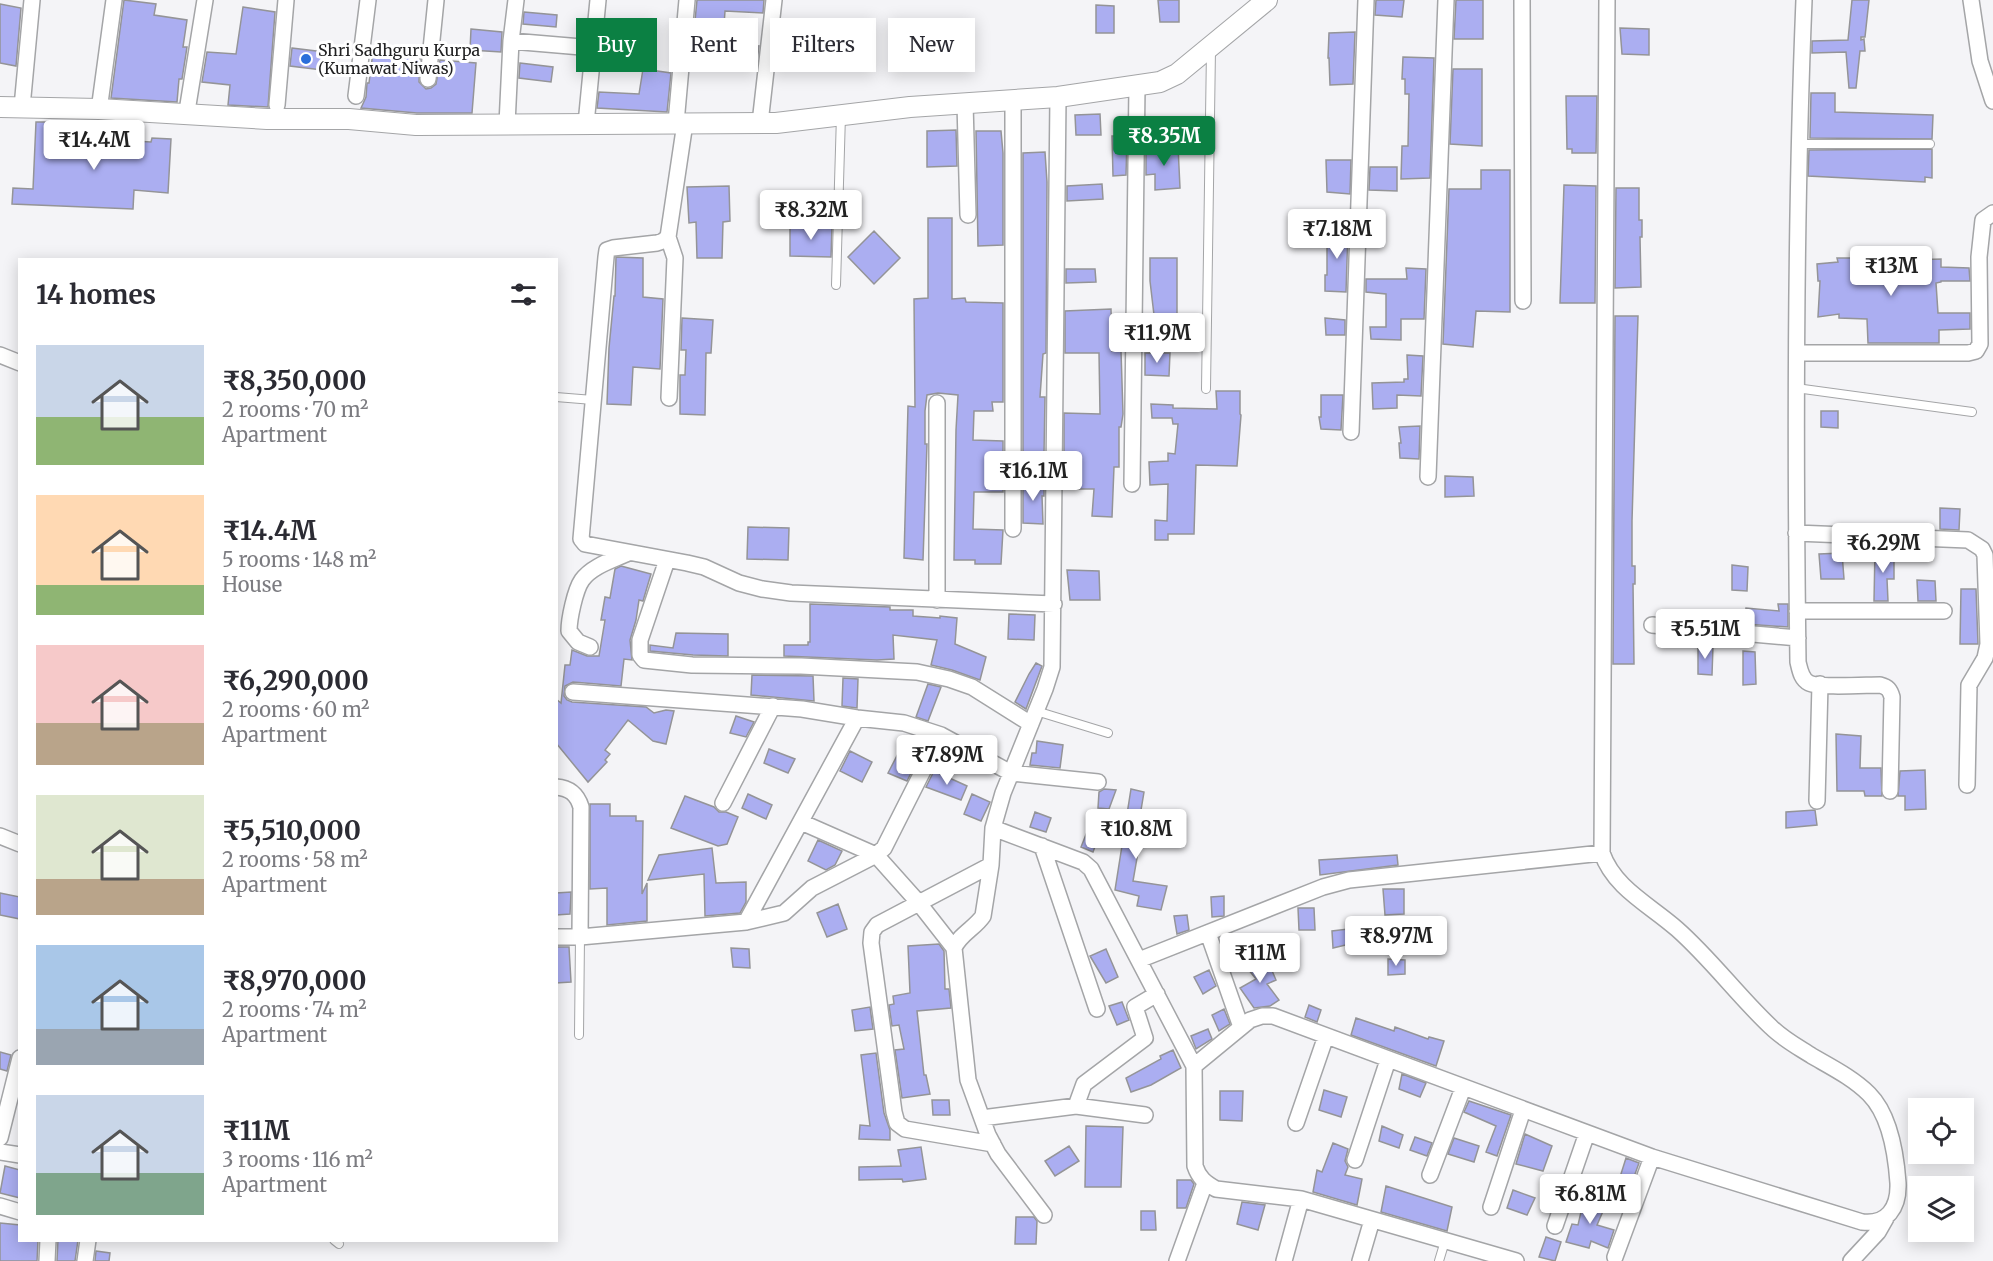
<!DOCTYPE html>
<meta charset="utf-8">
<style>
body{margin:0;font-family:Merriweather,serif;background:#f2f2f3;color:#2b2b33;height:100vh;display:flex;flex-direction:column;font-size:22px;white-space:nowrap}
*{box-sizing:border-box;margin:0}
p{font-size:20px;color:#7c7c81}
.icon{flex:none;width:33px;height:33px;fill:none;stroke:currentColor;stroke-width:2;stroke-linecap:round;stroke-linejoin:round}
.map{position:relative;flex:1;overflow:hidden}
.panel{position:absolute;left:18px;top:258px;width:540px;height:984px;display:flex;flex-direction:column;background:#fff;border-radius:0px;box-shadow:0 3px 15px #0003}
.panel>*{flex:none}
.hud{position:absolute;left:576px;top:18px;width:570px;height:54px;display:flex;gap:12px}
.tools{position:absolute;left:1908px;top:1098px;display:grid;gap:12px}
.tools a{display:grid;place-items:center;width:66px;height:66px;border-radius:0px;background:#fff;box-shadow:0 3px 15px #0003;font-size:30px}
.price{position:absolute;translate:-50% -51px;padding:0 14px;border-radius:6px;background:#fff;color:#222;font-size:20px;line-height:39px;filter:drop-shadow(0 2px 3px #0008)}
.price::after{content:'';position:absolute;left:50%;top:36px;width:18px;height:14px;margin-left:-9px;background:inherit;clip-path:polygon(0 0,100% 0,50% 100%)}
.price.active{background:#0b8043;color:#fff}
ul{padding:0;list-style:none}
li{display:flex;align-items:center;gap:18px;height:150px;padding:0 18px}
li span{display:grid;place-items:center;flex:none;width:168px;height:120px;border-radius:0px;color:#555}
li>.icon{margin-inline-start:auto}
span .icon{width:72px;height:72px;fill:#fffc;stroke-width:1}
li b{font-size:26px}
h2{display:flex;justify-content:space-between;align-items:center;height:72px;padding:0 18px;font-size:26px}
.pill{padding:0 21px;border-radius:0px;background:#fff;box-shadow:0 3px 15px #0003;font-size:21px;line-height:54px}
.pill.active{background:#0b8043;color:#fff}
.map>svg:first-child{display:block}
</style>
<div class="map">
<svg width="1993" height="1261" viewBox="0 0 1993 1261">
<rect width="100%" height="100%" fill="#f4f4f7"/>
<path fill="#abaef1" stroke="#949497" stroke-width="1.5" d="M124,0L156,4L154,15L187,20L183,47H187L182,79H179L177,102L111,98Z
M697,0H764L763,13L725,11L722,55L692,52Z
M1158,0H1179V22H1160Z
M1376,0H1404L1402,17L1375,15Z
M1456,0H1483V39H1454Z
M1852,0H1869L1865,37H1861V40L1864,39L1865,51H1860L1856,88H1849L1846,52L1812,53V41L1848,40Z
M0,4L21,8L16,66L0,63Z
M1096,5L1114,6V33H1096Z
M243,7L275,12L268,107L228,105L230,85L202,82L207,52L236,54Z
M524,12L557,15L556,27L523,24Z
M1620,28L1649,29V55L1622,54Z
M471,29L502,32L501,52L470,50Z
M1355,32L1353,84L1330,85L1329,58H1328L1329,33Z
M931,34L954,36L953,68L929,66Z
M726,43L759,46L756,70L724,67Z
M779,45L814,47L812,65L777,63Z
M292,48L324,52L322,70L290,66Z
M373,52L418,57L420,59L419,82L426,89L431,88L436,84L440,60L476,63L472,113H417L361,108L366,97L367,83H369Z
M1403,57L1434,58L1430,178L1401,179L1402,146H1408L1409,94H1405V79H1402Z
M520,63L553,67L551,82L519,78Z
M643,69L671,73L667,112L597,108L599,92L639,94Z
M1453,69H1482V146L1450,144Z
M1811,93H1835V112L1933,115L1932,139L1810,138Z
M1566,96H1597L1596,153H1572V149H1567Z
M1100,114L1101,135H1076L1075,115Z
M36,122H50V136L151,142L152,138L171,139L168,193L134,190L133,209L12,204L13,188L33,189Z
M956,130L957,166L927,167V131Z
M976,131H1001L1003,153V245L978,246Z
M1112,136H1127L1126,175L1113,176Z
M1178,146L1180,188L1155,190V174L1146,175V149Z
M1932,149V178L1925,177V182L1808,176L1809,150Z
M1045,152L1047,182L1046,353L1043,354L1040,397H1045L1044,453H1023V153Z
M1326,160H1351L1350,194L1327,192Z
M1370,167H1397V191L1369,190Z
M1481,170H1510V312L1476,311L1473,347L1443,344L1449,189H1481Z
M1102,184L1103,199L1067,201V186Z
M1564,185L1596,186L1595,303H1560Z
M729,186L730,221L723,222L722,258H697L696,222L689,223L687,187Z
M1616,188H1639V220H1642V237H1640L1641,287L1615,288Z
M928,218H952V299L965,298L966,302L1003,303V402H992L993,411H974L973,440L1003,441V492H974L973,529L1003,530L1001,564H975V560H954L956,430L958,395L938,393L927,395L925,411V444H927L923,560L904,558L908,406L915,407L914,299L928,298Z
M790,225L832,226L831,257L790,256Z
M1327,229H1348L1346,292L1325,291V275H1327Z
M874,231L900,258L874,284L848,257Z
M616,257L643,258V297L663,299L660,369L633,367L631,405L607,404L609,348L614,296H615Z
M1150,258H1177V314L1154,315L1150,281Z
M1837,258H1865L1908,261V260L1941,259V267L1969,268L1970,281H1941V282L1936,283L1938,313H1970V329L1939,330V343H1868L1867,319L1839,318V314L1818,317L1820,281H1818L1817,264L1838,262Z
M1406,268L1426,269L1424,319H1401V340L1371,339L1370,327H1386V294L1366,292V279H1407Z
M1066,269H1095L1096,282L1066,283Z
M1111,309L1112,351H1121L1123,414L1121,427H1119V467H1114L1112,517L1092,516L1094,489H1064V413L1100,414L1099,353H1065V311Z
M1615,316H1638L1632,521V566H1635V584H1633L1634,664H1613Z
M682,318L713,320L711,353H706L705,415L680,414V375H685L686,350H681Z
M1325,318L1345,320V335H1326Z
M1145,353H1170L1169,376L1145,375Z
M1407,355L1423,356L1421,396L1397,395V408L1373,409L1372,383L1404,382V379H1408Z
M1216,391H1240V414L1241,415L1237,466L1196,465L1194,534H1168V540H1155V520L1167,521L1168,484L1150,485L1149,462L1168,461V453L1175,454L1178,424H1173L1172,418H1152L1151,404L1173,405V408L1217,409Z
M1321,395H1343L1341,430L1321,429L1319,417H1321Z
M1821,411H1838V428L1821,427Z
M1420,426L1419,459L1400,458L1399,443H1401L1399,427Z
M1445,476L1473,477L1474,496L1445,497Z
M1023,480L1044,481V496H1042L1043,524L1023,523Z
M1940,508L1960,509L1959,530L1940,529Z
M748,527L789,528L788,560L747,559Z
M1875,550L1894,551V579H1887L1888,601H1874Z
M1842,553L1844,579H1821L1819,554Z
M1732,565L1748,567L1747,591L1732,590Z
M621,566L651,574L643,601L639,600L636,620L630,640L632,660L624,659L621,686L573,682L565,686L564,696L567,700L572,702L646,707L654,713L666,710L674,711L666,744L653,741L628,720L605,750L610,754L605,760L607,762L588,782L556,743V699L561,703L565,665H570L572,650L587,656H599L605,620H601L605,597L610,598L615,569Z
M1067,570L1099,571L1100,600H1070Z
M1917,580L1935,581L1936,601H1918Z
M1961,589H1976L1978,644H1960Z
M810,604L890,607V610H913V616L940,618V616L957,618L955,644L986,657L980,680L952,670L931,665L937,640L893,635L894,659L877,660L784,656V645H808V642H810Z
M1778,604H1788V627L1745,624L1746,608L1779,611Z
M1009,614L1035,615L1034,640L1008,639Z
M676,633L728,634V656L693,655L650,651V645L673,648Z
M1698,645L1713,646L1712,675L1698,674Z
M1743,651L1755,652L1756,684L1743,685Z
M1036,663L1042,666L1026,709L1015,702L1029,674Z
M752,675L813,676L814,701L751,695Z
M843,678L858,679L857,708L842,706Z
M928,684L941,687L928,721L916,717Z
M736,716L754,722L746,737L730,733Z
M1836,734L1861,736L1860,768H1881L1882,796H1865L1864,791H1837Z
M1037,741L1063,745L1060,768L1030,765L1032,753H1036Z
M901,748L919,757L907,781L888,773Z
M769,749L795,759L788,773L764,763Z
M850,751L872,762L862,782L840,771Z
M1925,770L1926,809L1905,810V796H1898L1900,771Z
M934,771L967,786L961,800L926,787Z
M1104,789L1116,790L1109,809L1098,808L1099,792Z
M1131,789L1144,792L1137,834L1141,835L1133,881L1167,886L1161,910L1137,906L1139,896L1115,890Z
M748,794L772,805L766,819L742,808Z
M972,794L990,802L981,821L964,814Z
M685,796L714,807L719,812H726L738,817L727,844L718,846L671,828Z
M590,804H610V816H636V821H643L642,894L647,883V921L607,925V888L590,889Z
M1815,810L1817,825L1786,828V812Z
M1035,812L1051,818L1046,832L1030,827Z
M1087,832L1099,836L1093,852L1081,847Z
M818,840L842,851L835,865L826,870L808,861Z
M712,848L716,883L746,882V902L740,913L705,916L704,874L648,880L659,855Z
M1397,855L1398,865L1320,875L1319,860Z
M1383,889H1404V914L1385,915Z
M571,892L570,914L556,915V893Z
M0,893L20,897V919L0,915Z
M1224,896V916L1212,917L1211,897Z
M838,904L847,929L827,937L817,913Z
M1298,908H1314L1315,930H1299Z
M1187,915L1189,930L1177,934L1174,916Z
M1348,929L1350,944L1333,948L1332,931Z
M1276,934L1277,951L1263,953L1261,936Z
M939,944L944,951L945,989H949L951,1008L917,1011L924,1075H926L930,1094L902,1098L895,1050L904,1049L899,1025L892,1026L889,1005L894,1004L893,996L910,993L908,946Z
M556,947H569L571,982L556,983Z
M731,948L749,949L750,968L733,967Z
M1106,949L1118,977L1106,983L1090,956Z
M1265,954L1276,980L1267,984L1279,1000L1270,1006L1254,1008L1240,988L1256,979L1244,964Z
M1388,959L1405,960V974L1388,975Z
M1209,970L1216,986L1203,994L1194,977Z
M1122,1002L1129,1020L1117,1025L1109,1006Z
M1309,1005L1321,1010L1317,1022L1305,1017Z
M870,1007L873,1029L855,1031L852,1010Z
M1224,1009L1230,1024L1219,1031L1212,1015Z
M1356,1018L1394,1031L1395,1027L1428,1039L1429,1037L1444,1041L1436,1066L1351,1035Z
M1208,1029L1212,1039L1196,1049L1191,1036Z
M1173,1050L1181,1068L1151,1085L1131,1092L1126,1078L1161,1059L1160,1056Z
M0,1052L11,1055L7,1071L0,1069Z
M876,1053L884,1113L890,1130V1140L859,1139L860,1125L870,1126L861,1055Z
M1402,1074L1426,1083L1420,1097L1399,1089Z
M1324,1090L1347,1097L1341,1117L1319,1110Z
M1220,1091H1243L1242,1121L1220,1120Z
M932,1100H949L950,1115H933Z
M1469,1101L1511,1115L1497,1156L1486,1152L1496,1126L1464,1112Z
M1086,1126L1123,1127L1121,1187H1085Z
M1382,1126L1403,1135L1399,1148L1379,1141Z
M1525,1134L1552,1146L1543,1171L1516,1164Z
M1415,1137L1432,1143L1427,1156L1410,1150Z
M1454,1138L1479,1146L1474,1162L1448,1154Z
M1333,1143L1348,1149L1345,1161L1348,1167L1345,1175L1362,1179L1357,1205L1313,1192L1317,1170L1322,1172Z
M1069,1146L1079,1161L1055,1176L1045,1161Z
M921,1147L926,1179L903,1182L902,1179L859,1180V1167L901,1166L898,1150Z
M1626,1158L1639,1163L1627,1196L1615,1193Z
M5,1166L20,1170V1198L0,1193Z
M1177,1180H1191L1194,1184L1186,1208H1177Z
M1386,1186L1452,1207L1447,1231L1381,1212Z
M1513,1190L1535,1198L1527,1215L1507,1208Z
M1585,1195L1607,1202L1597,1225L1614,1230L1608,1248L1591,1241L1589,1248L1566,1242L1572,1224L1578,1225Z
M1242,1202L1265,1205L1258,1230L1237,1224Z
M1141,1211H1155L1156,1230H1141Z
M1016,1217H1034L1037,1221L1036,1244H1015Z
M0,1223L20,1225V1240H38L37,1261H0Z
M1546,1237L1561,1242L1555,1261L1539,1257Z
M58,1240H78L75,1261H57Z
M96,1251L110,1253L109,1261H95Z"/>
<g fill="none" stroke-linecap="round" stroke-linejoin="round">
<g stroke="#a4a5a7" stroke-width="10">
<path id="service" d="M1799,144H1930
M836,285L841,115
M1796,388L1972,412
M1206,389L1211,49
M556,397L593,400
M1036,711L1108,733
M579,1035L580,937
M334,1240L339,1244
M1439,1261L1445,1241"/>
</g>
<g stroke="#a4a5a7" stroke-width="18">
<path id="minor" d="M1522,0L1523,301
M1804,0C1795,221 1795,441 1798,662C1800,670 1801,679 1809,683C1819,688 1866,685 1880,685C1888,687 1890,690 1892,697L1890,791
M1971,0L1980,61L1993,101
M511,41L593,48
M428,79L436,0
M356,96L368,0
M100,103L114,0
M965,103L968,215
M188,105L205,0
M277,105L286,0
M22,107L32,0
M676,123L687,0
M685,123L668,237L663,241L657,243L613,248L607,250L606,257L581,539L585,544L687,563L704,567L739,583L762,589L791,593L1054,604
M760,123L774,0
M507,124L511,41L516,0
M586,124L598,0
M668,237L675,258L669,398
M1797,353H1968L1976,351L1980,344L1979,257L1983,220L1993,213
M0,355L20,363
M937,403V600
M1351,432L1366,0
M1428,477L1446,0
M1132,484L1137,86
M1013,529V100
M1796,533L1968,540L1982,549L1985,555L1988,644L1985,658L1969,685L1967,785
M667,560L640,640V655L644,660L692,665L801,666L917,672L949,679L972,687L1031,724
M1797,611H1944
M1652,625L1798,638
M590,647L578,642L569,631C569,619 575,590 582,580C592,566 613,560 628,553
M573,692L802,709L857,718L904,723L941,735L1011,773L1098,782
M556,787C570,788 577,794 581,807L580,937
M1817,801L1820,684
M723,803L773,706
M801,822L876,855L918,902L954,948
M993,828L1083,862L1091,869L1194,1066L1250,1020L1262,1016H1273L1652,1157L1862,1222C1887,1225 1899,1208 1898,1183C1896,1154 1890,1115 1869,1094C1853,1078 1831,1067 1812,1056C1798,1047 1783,1039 1771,1027C1738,996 1711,959 1677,929C1650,905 1614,888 1602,853L1607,0
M0,836L20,844
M1042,846L1097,1009
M991,865L877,925L872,932L871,943L894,1112L897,1123L905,1129L993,1144
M746,922L857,718
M1208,933L1241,1027
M556,937H580L746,922L784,913L812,888L876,855L884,848L941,735
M1139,960L1323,887L1349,880L1602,853
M1194,1066L1195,1166C1199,1178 1205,1183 1216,1189L1301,1199L1516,1261
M1076,1106L1084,1084L1145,1038L1135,1007L1157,994
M982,1118L1076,1106L1145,1115
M1296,1123L1326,1036
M0,1138L20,1058
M0,1152L20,1155
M1355,1160L1388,1060
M1430,1175L1463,1088
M0,1206L20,1212
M1491,1207L1523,1110
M1044,1215L998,1154L988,1135L968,1080L954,948C960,934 975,928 983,916L991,865L993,828L1003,793L1045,689L1052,667L1058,97
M1555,1226L1587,1133
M1615,1257L1652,1157
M47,1261L48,1240
M85,1261L88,1240
M1177,1261L1205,1183
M1284,1261L1301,1199
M1360,1261L1372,1220
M1851,1261L1878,1232L1886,1218"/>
</g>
<g stroke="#a4a5a7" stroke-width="22">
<path id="tertiary" d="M0,107L99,109L267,119H349L416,125L776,123L910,107L1058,97L1160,82L1177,74L1267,0"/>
</g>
<use href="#service" stroke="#fff" stroke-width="8"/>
<use href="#minor" stroke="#fff" stroke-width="15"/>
<use href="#tertiary" stroke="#fff" stroke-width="20"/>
</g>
<circle fill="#2a6eda" stroke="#fff" stroke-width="2" cx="306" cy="59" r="6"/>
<g text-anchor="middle" stroke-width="6" stroke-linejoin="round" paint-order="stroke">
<g font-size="16" fill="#212122" stroke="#fff" text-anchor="start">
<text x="318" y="56">Shri Sadhguru Kurpa<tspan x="318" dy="18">(Kumawat Niwas)</tspan></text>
</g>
</g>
</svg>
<div class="tools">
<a><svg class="icon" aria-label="locate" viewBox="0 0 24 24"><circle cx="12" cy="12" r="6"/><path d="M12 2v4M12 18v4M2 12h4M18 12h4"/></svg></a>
<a><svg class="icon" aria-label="layers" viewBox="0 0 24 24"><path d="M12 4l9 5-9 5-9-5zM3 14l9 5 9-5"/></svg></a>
</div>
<b class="price active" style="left:1164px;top:167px">₹8.35M</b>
<b class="price" style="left:94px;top:171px">₹14.4M</b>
<b class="price" style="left:811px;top:241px">₹8.32M</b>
<b class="price" style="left:1337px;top:260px">₹7.18M</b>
<b class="price" style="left:1891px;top:297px">₹13M</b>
<b class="price" style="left:1157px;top:364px">₹11.9M</b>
<b class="price" style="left:1033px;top:502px">₹16.1M</b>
<b class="price" style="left:1883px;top:574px">₹6.29M</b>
<b class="price" style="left:1705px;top:660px">₹5.51M</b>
<b class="price" style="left:947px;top:786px">₹7.89M</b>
<b class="price" style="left:1136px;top:860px">₹10.8M</b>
<b class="price" style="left:1396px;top:967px">₹8.97M</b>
<b class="price" style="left:1260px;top:984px">₹11M</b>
<b class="price" style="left:1590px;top:1225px">₹6.81M</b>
<div class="hud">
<a class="pill active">Buy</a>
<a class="pill">Rent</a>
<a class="pill">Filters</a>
<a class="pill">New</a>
</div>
<section class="panel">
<h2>14 homes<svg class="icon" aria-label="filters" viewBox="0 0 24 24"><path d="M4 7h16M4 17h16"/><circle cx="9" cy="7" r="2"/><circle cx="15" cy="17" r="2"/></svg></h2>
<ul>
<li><span style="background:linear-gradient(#c9d6e8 60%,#8fb573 0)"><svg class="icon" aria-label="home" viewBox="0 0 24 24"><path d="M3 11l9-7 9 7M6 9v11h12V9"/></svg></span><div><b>₹8,350,000</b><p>2 rooms · 70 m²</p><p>Apartment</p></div></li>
<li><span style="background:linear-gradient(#ffd9b3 75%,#8fb573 0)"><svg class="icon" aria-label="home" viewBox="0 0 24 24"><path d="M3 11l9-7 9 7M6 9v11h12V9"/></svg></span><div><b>₹14.4M</b><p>5 rooms · 148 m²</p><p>House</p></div></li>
<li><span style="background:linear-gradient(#f6c9c9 65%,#b9a48a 0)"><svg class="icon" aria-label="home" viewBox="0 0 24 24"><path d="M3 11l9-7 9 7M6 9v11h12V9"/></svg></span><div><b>₹6,290,000</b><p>2 rooms · 60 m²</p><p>Apartment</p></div></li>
<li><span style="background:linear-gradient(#dfe7d0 70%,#b9a48a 0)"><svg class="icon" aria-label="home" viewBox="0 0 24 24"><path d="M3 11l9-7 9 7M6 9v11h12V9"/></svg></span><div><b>₹5,510,000</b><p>2 rooms · 58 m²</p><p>Apartment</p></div></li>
<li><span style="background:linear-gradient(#a9c7e8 70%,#9aa5b1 0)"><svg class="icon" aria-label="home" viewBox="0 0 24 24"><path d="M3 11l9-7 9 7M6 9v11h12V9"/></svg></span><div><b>₹8,970,000</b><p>2 rooms · 74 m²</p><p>Apartment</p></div></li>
<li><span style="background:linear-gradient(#c9d6e8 65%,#7fa58c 0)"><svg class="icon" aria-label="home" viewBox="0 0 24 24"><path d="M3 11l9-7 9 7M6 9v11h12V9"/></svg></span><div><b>₹11M</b><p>3 rooms · 116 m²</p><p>Apartment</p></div></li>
</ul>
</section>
</div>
